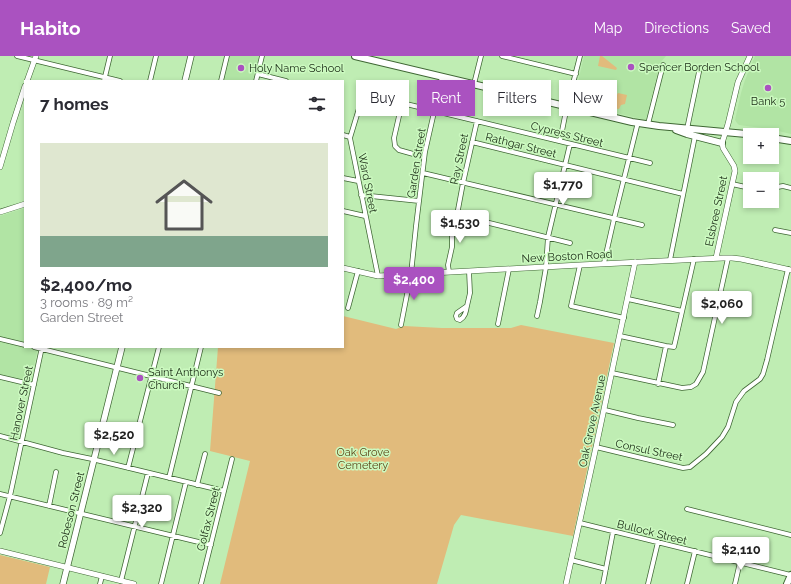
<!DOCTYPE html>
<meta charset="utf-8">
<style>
body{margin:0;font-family:Raleway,sans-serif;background:#f7f7f7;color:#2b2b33;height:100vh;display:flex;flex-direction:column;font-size:15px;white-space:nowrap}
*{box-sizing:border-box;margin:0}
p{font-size:13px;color:#7c7c81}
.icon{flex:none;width:22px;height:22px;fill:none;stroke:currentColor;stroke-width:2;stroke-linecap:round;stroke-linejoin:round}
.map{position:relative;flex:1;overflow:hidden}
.panel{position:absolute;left:24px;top:24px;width:320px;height:268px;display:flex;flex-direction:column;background:#fff;border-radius:0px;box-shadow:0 2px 6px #0003}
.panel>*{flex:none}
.guide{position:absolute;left:356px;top:24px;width:375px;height:36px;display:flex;gap:8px}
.controls{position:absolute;left:743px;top:72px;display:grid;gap:8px}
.controls a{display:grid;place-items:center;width:36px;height:36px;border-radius:0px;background:#fff;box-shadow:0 2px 6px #0003;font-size:20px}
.price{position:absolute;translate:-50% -34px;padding:0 9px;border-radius:4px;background:#fff;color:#222;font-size:13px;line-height:26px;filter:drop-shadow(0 1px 2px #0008)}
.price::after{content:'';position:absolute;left:50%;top:24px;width:12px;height:9px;margin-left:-6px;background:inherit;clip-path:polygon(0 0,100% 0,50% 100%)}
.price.on{background:#aa52c0;color:#fff}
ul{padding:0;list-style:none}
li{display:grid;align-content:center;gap:8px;height:212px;padding:0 16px}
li+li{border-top:1px solid #e1e1e2}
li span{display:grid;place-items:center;height:124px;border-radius:0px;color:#555}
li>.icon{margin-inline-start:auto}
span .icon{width:72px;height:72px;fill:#fffc;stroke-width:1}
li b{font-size:17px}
h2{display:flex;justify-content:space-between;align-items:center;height:48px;padding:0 16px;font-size:17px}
.pill{padding:0 14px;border-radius:0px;background:#fff;box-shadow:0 2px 6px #0003;font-size:14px;line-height:36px}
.pill.on{background:#aa52c0;color:#fff}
header{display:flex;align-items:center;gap:24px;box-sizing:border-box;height:56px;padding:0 20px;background:#aa52c0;color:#fff}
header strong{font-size:19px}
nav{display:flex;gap:22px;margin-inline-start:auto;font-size:14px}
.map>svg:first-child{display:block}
</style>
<header>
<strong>Habito</strong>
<nav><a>Map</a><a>Directions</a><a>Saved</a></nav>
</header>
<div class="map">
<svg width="791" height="528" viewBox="0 0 791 528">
<rect width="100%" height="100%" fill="#bfedb3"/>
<path fill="#b1e4a4" d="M230,0H259L253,25H224Z
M584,0H666L660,7L646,64L573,47Z
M755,0H791V78L770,73L739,69L737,67L735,64L741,37L745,24Z
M25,152V291H38L31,325L0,318V160Z"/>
<path fill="#e1bb7c" d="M600,0H602L617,12L616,14L598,10Z
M618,37L627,39L625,48L621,49L619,53L611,52L613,46Z
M343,260L396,273L404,270L442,272H511L521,269L614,287L573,480L461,459L454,469L437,528H220L250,405L210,395L218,291H343Z
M0,499L50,511L46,528H0Z"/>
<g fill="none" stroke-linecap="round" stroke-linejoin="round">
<g stroke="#3f6734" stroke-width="5.5">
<path id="minor" d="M17,0L120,25
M502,0L576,18
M258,18L286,25
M104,25L110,0
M150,25L156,0
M221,25L227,0
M256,25L262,0
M474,28L481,0
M402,47L394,82L395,90L399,94L424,101
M648,68L663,9
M687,73L699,16
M343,79L350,81V82
M560,85L566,55L580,0
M472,86L683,138
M423,117L642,169
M343,122L358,125
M732,128L750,132
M772,132L783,130L791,132
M361,139L419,145
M343,155L365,160
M457,159L570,187
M775,174L791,177
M670,204L695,80
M604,207L614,163L638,66
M580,209L571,250L624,262
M449,216L448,209L452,191V180L457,159L463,127L477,65
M378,220L350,82L363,39H369L650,107
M628,243L682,255
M467,250C466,256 465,261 460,264L457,263L456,260L457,257Z
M467,250L470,237L469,215
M348,252L358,215
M537,260L540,246L546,211L548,181L570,88
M498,268L509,213
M401,269L411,218L416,170L425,96L442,21
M620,280L666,290L674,291L694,203
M0,283L25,289
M34,291L219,337
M612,317L682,332L691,331L696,328L703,316L728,202
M0,321L34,329
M658,328L666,290
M605,354L638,362L673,369
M0,380L63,397L92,403L224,435
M596,391L683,412L690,411L706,398L722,381L728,371L736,346L744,335L760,323L763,318L767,304L788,213
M128,412L159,291
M169,422L201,291
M197,429L205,398
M0,438L211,489
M49,450L56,416
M687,453L791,479
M580,467L791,519
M0,477L10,440L42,291
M571,504L606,513
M121,525L148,417
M100,528L102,520
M161,528L186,426
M201,528L232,403
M603,528L613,476
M648,528L658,486
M687,528L695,495
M735,528L740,506"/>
</g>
<g stroke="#3f6734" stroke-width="6">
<path id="tertiary" d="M27,25L36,0
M0,111L13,67L25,30
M0,156L25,148
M716,202L735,115L734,110L723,92L722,87L728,68L738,26L750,0
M343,212L378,220L580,209L723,202H732L741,203L791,214
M0,495L134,528
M566,528L596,391L635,206"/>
</g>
<g stroke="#3f6734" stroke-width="7">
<path id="secondary" d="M185,25L191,0
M63,528L122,291"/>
</g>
<g stroke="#3f6734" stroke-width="8">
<path id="primary" d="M355,0L632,66L659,70L757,79
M676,74L687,78L722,87
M772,82L791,85
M787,528L791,519"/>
</g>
<use href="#minor" stroke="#fff" stroke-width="4"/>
<use href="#tertiary" stroke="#fff" stroke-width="5"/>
<use href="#secondary" stroke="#fff" stroke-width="5.5"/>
<use href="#primary" stroke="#fff" stroke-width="6"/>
</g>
<g fill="#aa52c0" stroke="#ccfac0" stroke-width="1.5">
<circle cx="631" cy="11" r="4"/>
<circle cx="241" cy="12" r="4"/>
<circle cx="768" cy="32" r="4"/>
<circle cx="140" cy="322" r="4"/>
</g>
<g text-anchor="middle" stroke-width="3" stroke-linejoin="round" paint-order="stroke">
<g font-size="11" fill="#1a2b15" stroke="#ccfac0" text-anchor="start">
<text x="639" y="15">Spencer Borden School</text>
<text x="249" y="16">Holy Name School</text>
<text x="768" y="49" text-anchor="middle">Bank 5</text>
<text x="148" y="320">Saint Anthonys<tspan x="148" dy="13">Church</tspan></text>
</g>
<g font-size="11" fill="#1a2b15" stroke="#ccfac0">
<text transform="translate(567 78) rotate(14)" y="4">Cypress Street</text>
<text transform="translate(521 89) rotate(14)" y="4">Rathgar Street</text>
<text transform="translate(459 103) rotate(-78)" y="4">Ray Street</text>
<text transform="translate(416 107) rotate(-81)" y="4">Garden Street</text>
<text transform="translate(368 127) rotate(79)" y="4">Ward Street</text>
<text transform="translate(716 155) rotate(-78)" y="4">Elsbree Street</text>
<text transform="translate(567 200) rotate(-3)" y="4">New Boston Road</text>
<text transform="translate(21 347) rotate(-78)" y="4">Hanover Street</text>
<text transform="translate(592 365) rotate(-78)" y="4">Oak Grove Avenue</text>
<text transform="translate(649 394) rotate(12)" y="4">Consul Street</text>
<text transform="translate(71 454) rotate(-76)" y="4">Robeson Street</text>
<text transform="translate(208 463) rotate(-76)" y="4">Colfax Street</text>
<text transform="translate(652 476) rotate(14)" y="4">Bullock Street</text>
</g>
<g font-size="11" fill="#5f461a" stroke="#ccfac0">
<text x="363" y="400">Oak Grove<tspan x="363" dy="13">Cemetery</tspan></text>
</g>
</g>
</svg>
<div class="controls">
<a>+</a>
<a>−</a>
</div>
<b class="price" style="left:563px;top:150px">$1,770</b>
<b class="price" style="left:460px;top:188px">$1,530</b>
<b class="price on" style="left:414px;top:245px">$2,400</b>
<b class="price" style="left:722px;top:269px">$2,060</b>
<b class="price" style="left:114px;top:400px">$2,520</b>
<b class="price" style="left:142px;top:473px">$2,320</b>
<b class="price" style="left:741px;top:515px">$2,110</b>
<div class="guide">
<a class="pill">Buy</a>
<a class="pill on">Rent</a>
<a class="pill">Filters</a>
<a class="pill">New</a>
</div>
<section class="panel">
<h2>7 homes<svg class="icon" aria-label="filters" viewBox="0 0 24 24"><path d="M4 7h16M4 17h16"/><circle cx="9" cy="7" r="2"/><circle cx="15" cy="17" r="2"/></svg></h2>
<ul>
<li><span style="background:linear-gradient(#dfe7d0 75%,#7fa58c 0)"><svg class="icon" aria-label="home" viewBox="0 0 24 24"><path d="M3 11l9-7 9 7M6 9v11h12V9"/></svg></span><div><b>$2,400/mo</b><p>3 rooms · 89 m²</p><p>Garden Street</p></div></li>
</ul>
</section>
</div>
